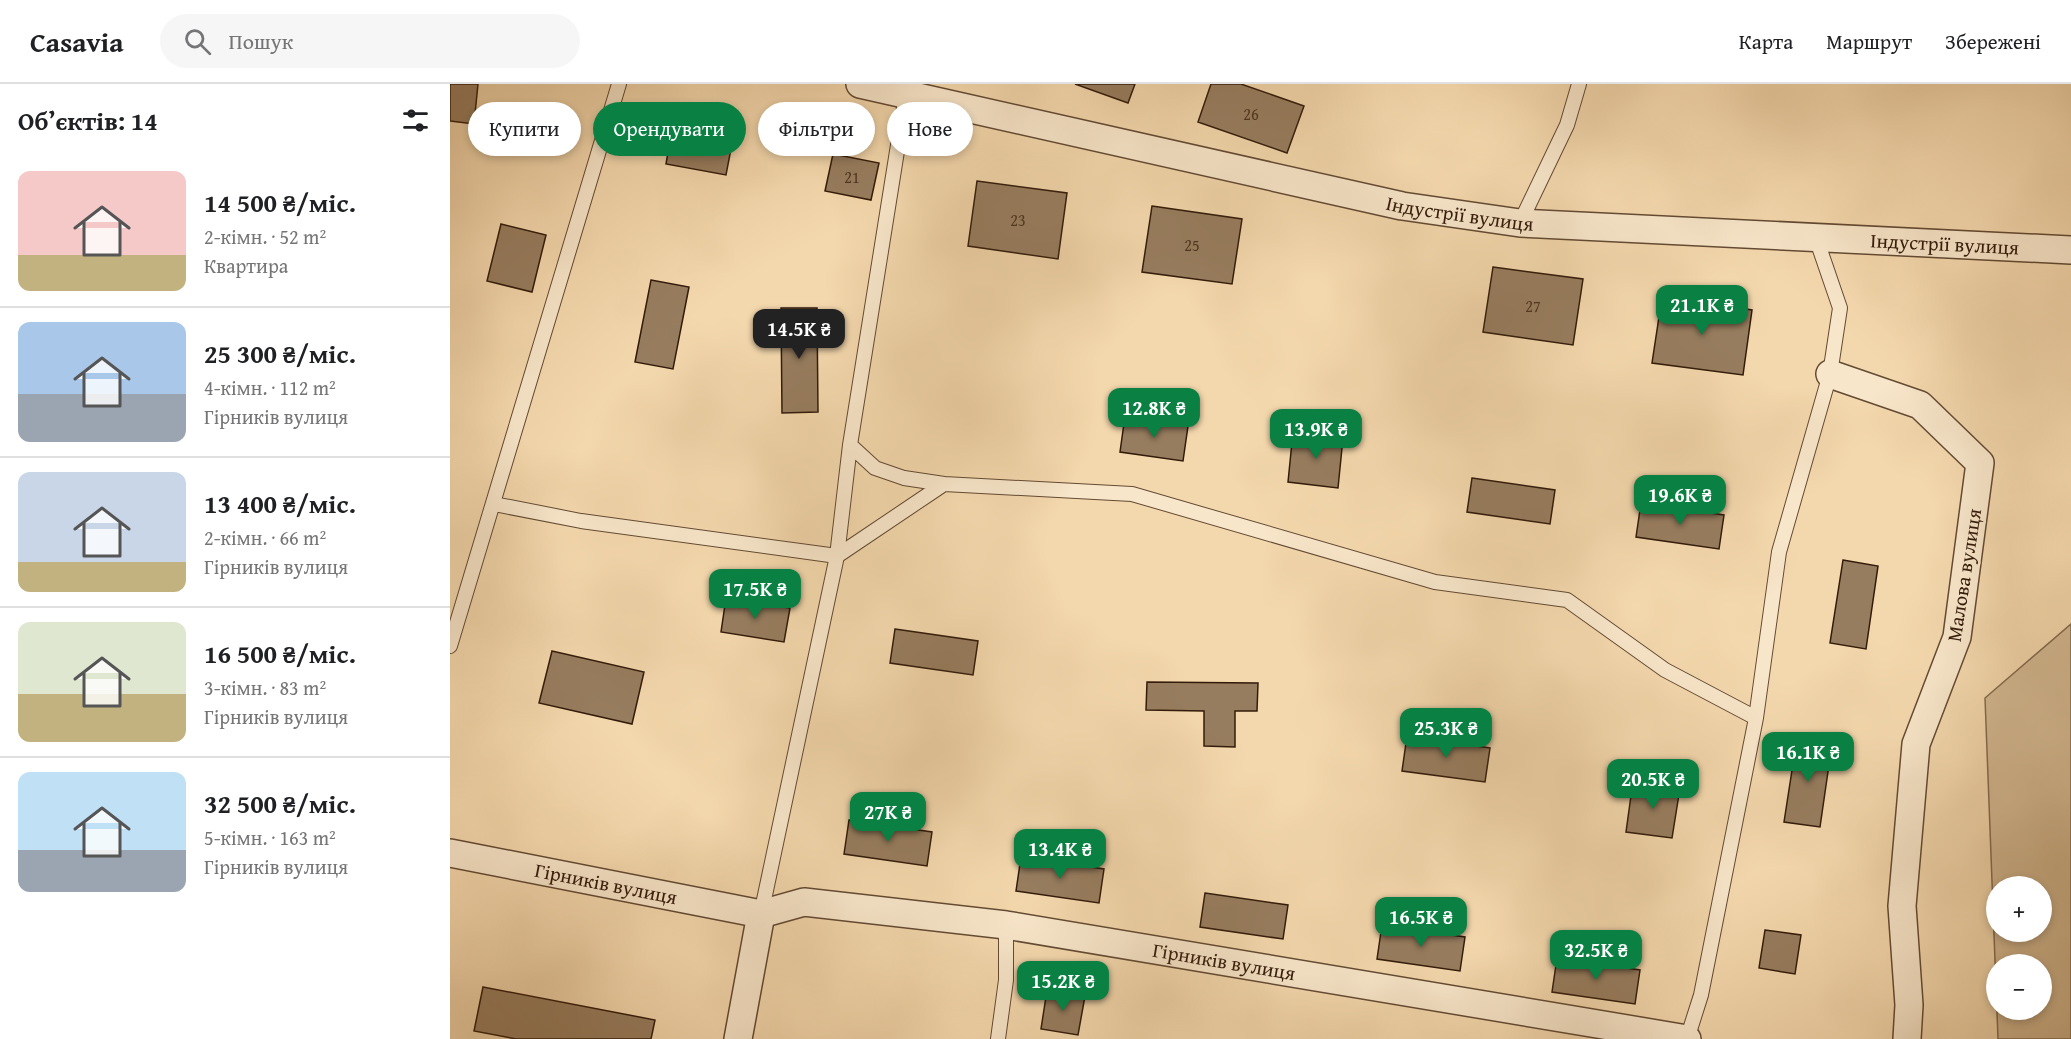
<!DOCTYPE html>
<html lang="uk">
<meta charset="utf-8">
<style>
body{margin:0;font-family:"Gentium Book Plus",serif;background:#f6f6f6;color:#202124;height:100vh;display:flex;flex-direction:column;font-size:22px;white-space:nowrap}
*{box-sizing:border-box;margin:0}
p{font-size:20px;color:#757577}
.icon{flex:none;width:33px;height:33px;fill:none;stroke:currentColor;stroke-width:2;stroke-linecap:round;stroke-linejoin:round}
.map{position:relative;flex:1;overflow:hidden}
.sheet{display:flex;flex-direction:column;background:#fff;width:450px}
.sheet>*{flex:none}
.hud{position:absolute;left:18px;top:18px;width:570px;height:54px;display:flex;gap:12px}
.controls{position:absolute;left:1536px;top:792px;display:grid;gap:12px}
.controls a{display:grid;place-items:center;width:66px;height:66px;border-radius:50%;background:#fff;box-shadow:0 3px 9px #0003;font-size:30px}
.price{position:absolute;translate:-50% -51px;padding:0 14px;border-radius:12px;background:#0b8043;color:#fff;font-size:20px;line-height:39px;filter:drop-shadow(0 2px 3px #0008)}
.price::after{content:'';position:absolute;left:50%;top:36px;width:18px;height:14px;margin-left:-9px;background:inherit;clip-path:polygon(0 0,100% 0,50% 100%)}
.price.selected{background:#222;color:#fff}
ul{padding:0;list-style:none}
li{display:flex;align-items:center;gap:18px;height:150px;padding:0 18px}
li+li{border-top:2px solid #e0e0e0}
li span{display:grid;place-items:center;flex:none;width:168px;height:120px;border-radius:12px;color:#555}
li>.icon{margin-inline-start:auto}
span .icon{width:72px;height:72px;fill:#fffc;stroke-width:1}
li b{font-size:26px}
h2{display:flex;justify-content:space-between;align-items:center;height:72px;padding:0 18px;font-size:26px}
.tag{padding:0 21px;border-radius:27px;background:#fff;box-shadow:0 3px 9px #0003;font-size:21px;line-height:54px}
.tag.selected{background:#0b8043;color:#fff}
header{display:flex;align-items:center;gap:36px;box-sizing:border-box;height:84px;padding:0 30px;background:#fff;border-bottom:2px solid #e0e0e0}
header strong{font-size:28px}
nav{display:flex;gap:33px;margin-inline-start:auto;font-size:21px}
.search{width:420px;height:54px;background:#f6f6f6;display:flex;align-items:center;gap:15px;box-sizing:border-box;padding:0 21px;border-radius:33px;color:#757577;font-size:22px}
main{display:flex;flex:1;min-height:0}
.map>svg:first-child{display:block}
</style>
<header>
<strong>Casavia</strong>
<div class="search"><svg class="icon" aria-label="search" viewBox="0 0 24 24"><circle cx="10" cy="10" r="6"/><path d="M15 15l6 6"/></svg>Пошук</div>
<nav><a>Карта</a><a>Маршрут</a><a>Збережені</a></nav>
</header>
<main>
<section class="sheet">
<h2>Об’єктів: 14<svg class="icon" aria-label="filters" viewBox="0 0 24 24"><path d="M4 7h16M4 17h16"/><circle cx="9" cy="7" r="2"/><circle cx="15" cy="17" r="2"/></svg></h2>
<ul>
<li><span style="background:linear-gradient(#f6c9c9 70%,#c2b280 0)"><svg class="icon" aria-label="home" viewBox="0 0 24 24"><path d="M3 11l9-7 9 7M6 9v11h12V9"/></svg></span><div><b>14 500 ₴/міс.</b><p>2-кімн. · 52 m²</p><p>Квартира</p></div></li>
<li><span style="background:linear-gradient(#a9c7e8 60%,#9aa5b1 0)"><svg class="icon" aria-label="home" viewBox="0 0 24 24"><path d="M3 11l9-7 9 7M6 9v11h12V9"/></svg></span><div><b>25 300 ₴/міс.</b><p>4-кімн. · 112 m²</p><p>Гірників вулиця</p></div></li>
<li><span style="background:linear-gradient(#c9d6e8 75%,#c2b280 0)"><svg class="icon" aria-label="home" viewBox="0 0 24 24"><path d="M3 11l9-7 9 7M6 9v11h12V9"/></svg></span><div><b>13 400 ₴/міс.</b><p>2-кімн. · 66 m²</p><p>Гірників вулиця</p></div></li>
<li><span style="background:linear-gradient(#dfe7d0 60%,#c2b280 0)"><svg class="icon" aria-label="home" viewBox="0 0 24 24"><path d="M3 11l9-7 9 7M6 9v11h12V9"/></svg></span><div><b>16 500 ₴/міс.</b><p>3-кімн. · 83 m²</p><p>Гірників вулиця</p></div></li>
<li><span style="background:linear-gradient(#bfe0f5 65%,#9aa5b1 0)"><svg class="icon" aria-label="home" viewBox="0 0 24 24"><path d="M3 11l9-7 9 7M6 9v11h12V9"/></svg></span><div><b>32 500 ₴/міс.</b><p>5-кімн. · 163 m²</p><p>Гірників вулиця</p></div></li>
</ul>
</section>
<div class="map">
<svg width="1621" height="955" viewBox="0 0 1621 955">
<rect width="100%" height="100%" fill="#f4d8ad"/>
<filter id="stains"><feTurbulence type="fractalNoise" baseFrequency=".00333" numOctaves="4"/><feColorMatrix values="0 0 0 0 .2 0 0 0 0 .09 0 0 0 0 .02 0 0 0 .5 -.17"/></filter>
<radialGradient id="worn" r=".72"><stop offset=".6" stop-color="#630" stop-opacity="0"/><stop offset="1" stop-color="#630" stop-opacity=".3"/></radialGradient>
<path fill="#d3b891" stroke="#836a4e" stroke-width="1.5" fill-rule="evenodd" d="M1621,540V955H1548L1535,614ZM1546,802H1592V848H1546ZM1546,880H1592V926H1546Z"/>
<path fill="#977d5f" stroke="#331b0a" stroke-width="1.5" d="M0,0H28L24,40L0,37Z
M625,0H685L678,19Z
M761,0H791L854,22L837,69L748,38Z
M224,33L285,44L276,91L216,80Z
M383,70L429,79L421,116L375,107Z
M527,97L617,109L608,175L518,162Z
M702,122L792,135L782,200L692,188Z
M51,140L96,151L82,208L37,197Z
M1043,183L1133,195L1123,261L1033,248Z
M201,196L239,203L223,285L185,278Z
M1212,213L1302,226L1293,291L1202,279Z
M331,224H367L368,328L332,329Z
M675,332L738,342L733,377L670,368Z
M843,348L893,354L888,404L838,398Z
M1022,394L1105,406L1100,440L1017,428Z
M1191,419L1274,431L1269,465L1186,453Z
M1393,476L1428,482L1416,565L1380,559Z
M276,514L340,524L334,558L271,548Z
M445,545L528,557L523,591L440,579Z
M102,567L194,588L182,640L89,619Z
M697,598L808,599L807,627H785V663L754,662V627L696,626Z
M957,652L1040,664L1035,698L952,687Z
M1347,654L1382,660L1370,743L1334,738Z
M1183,697L1230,704L1222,754L1176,748Z
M399,736L482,748L477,782L394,770Z
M571,773L654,785L649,819L566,807Z
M755,809L838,821L833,855L750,843Z
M932,841L1015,853L1010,887L927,875Z
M1315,846L1351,851L1345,890L1309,884Z
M1107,874L1190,886L1185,920L1102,908Z
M33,903L205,936L201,955H66L24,947Z
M597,906L635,912L628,951L591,945Z"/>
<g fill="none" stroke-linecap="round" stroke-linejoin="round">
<g stroke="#634a33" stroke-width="16">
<path id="lane" d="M1070,139L1117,41L1129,0
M400,361L425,384L454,394L494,400
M44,420L131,437L387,472L494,400L682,410L985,498L1117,516L1215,586L1306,634
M0,562L169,0
M311,830L387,472L400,361L456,11
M548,955L556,896V841
M1237,955L1251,911L1306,634L1329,468L1380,290L1390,224L1366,154"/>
</g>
<g stroke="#634a33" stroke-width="30">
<g id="street">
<path id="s1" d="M410,0L952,122L1070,139L1621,166"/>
<path d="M1380,290L1470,321L1530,379L1507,553L1466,660L1452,822L1459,921L1457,955"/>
<path id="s2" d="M0,769L311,830L354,818L556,841L1237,955"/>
<path d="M288,955L311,830"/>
</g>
</g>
<use href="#lane" stroke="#f8e6ca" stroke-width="14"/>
<use href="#street" stroke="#f8e6ca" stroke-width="27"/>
</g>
<g text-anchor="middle" stroke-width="5" stroke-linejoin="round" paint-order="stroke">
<g font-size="16" fill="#4c341f">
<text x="801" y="36">26</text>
<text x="402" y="99">21</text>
<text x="568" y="142">23</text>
<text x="742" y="167">25</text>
<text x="1083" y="228">27</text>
</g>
<g font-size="20" fill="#331b0a" stroke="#f8e6ca">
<text dy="7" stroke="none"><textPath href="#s1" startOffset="614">Індустрії вулиця</textPath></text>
<text dy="7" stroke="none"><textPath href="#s1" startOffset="1100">Індустрії вулиця</textPath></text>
<text transform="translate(1514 491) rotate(-81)" y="7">Малова вулиця</text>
<text dy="7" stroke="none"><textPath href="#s2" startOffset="159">Гірників вулиця</textPath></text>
<text dy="7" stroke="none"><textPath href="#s2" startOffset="786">Гірників вулиця</textPath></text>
</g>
</g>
<rect width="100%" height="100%" filter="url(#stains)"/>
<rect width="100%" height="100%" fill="url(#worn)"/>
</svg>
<div class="controls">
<a>+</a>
<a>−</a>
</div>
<b class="price" style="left:1252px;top:252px">21.1K ₴</b>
<b class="price selected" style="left:349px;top:276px">14.5K ₴</b>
<b class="price" style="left:704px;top:355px">12.8K ₴</b>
<b class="price" style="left:866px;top:376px">13.9K ₴</b>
<b class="price" style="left:1230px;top:442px">19.6K ₴</b>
<b class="price" style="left:305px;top:536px">17.5K ₴</b>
<b class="price" style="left:996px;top:675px">25.3K ₴</b>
<b class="price" style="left:1358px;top:699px">16.1K ₴</b>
<b class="price" style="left:1203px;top:726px">20.5K ₴</b>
<b class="price" style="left:438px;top:759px">27K ₴</b>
<b class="price" style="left:610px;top:796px">13.4K ₴</b>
<b class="price" style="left:971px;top:864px">16.5K ₴</b>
<b class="price" style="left:1146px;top:897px">32.5K ₴</b>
<b class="price" style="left:613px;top:928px">15.2K ₴</b>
<div class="hud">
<a class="tag">Купити</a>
<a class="tag selected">Орендувати</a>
<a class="tag">Фільтри</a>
<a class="tag">Нове</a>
</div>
</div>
</main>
